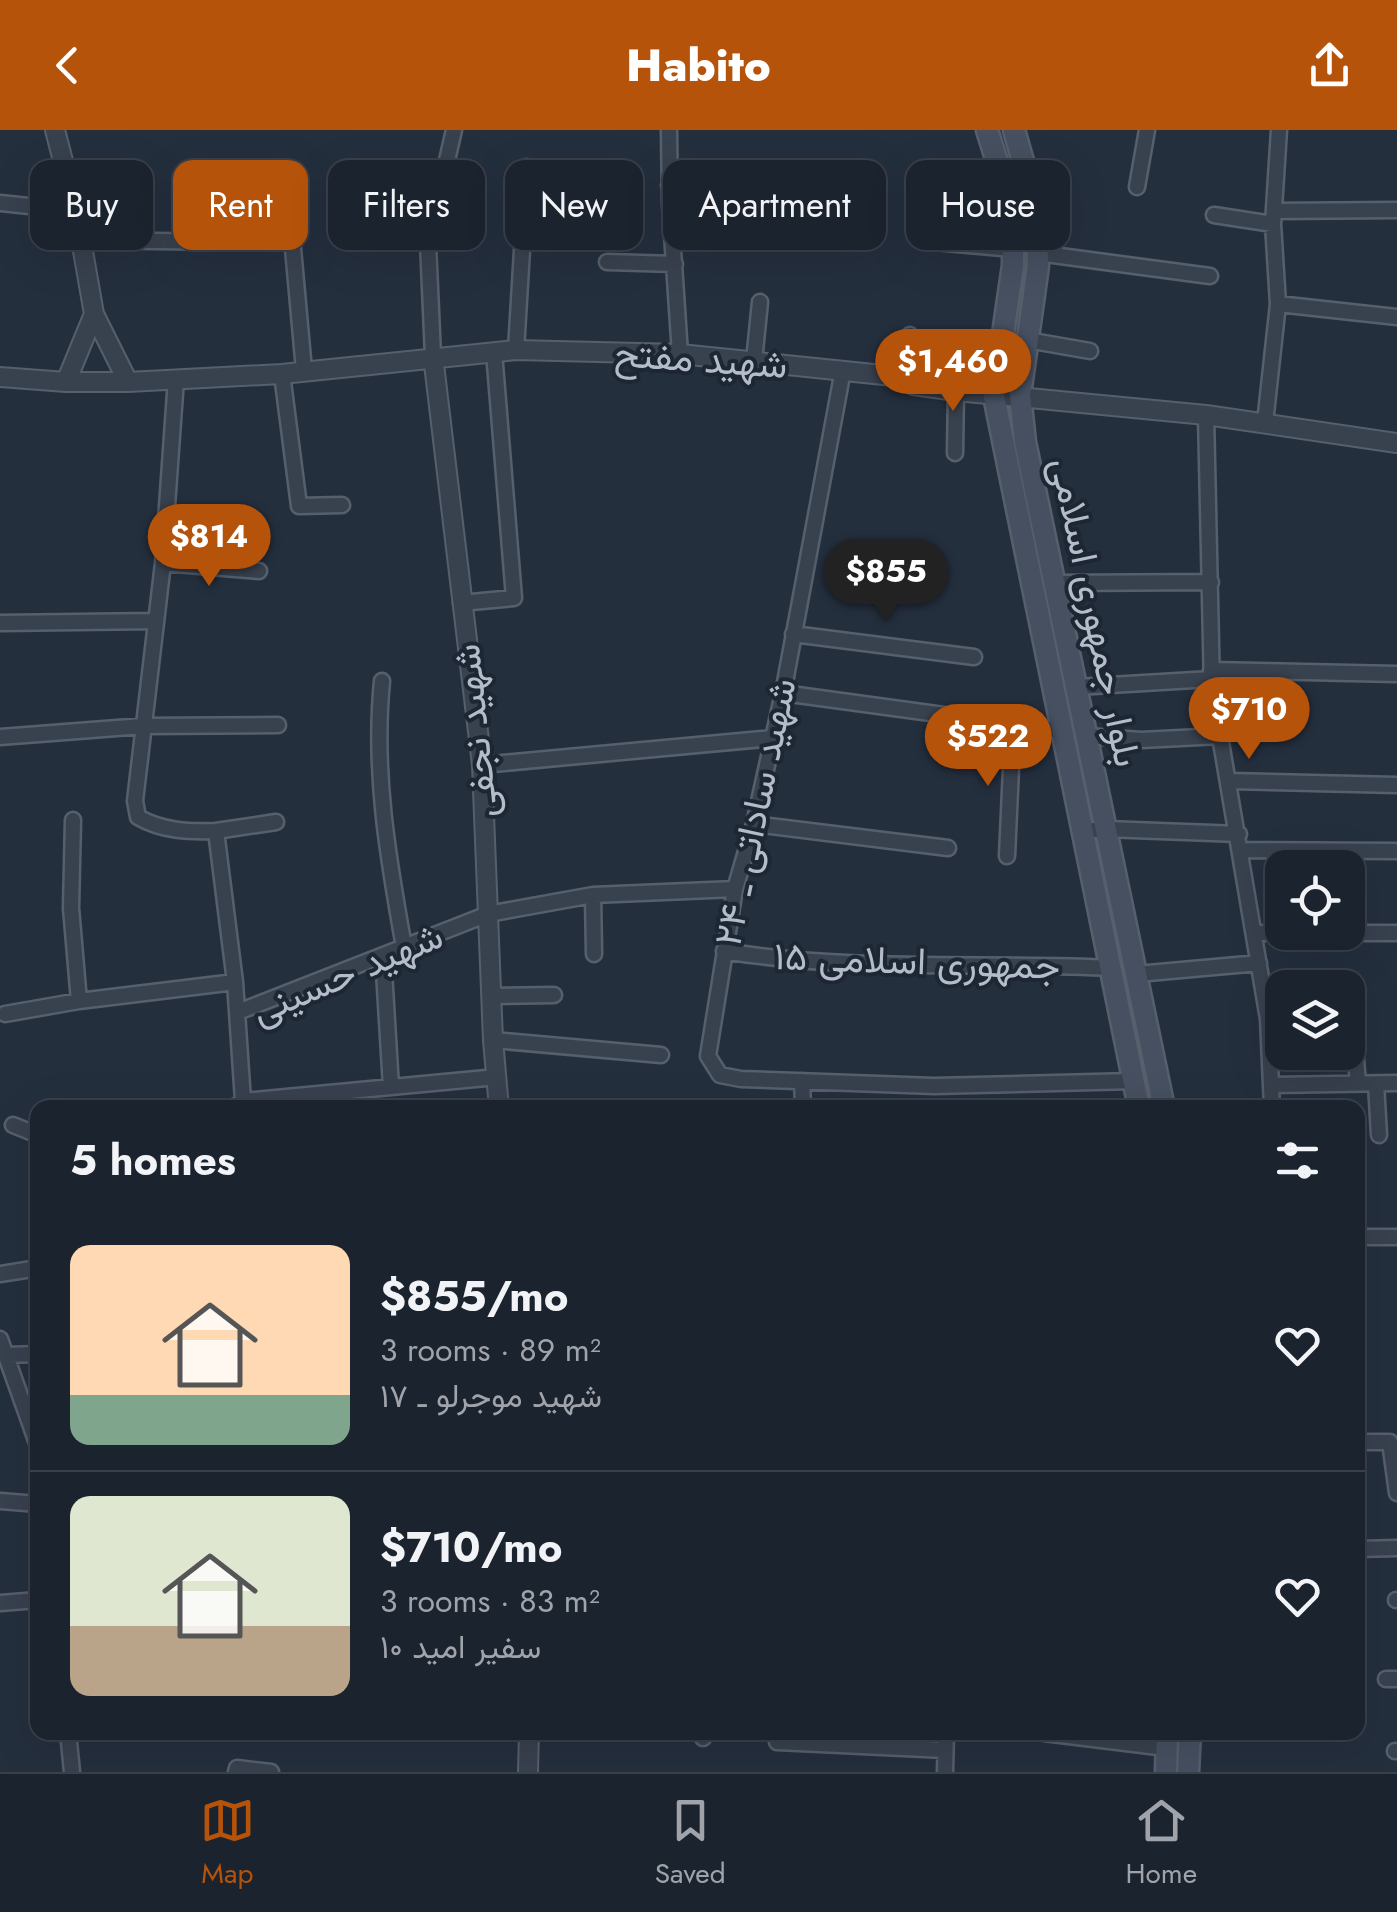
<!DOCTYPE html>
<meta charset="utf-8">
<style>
body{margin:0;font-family:Jost,Vazirmatn,sans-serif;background:#242b36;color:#f1f3f6;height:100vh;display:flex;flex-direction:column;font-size:38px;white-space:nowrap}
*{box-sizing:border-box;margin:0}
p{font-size:32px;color:#a0a4aa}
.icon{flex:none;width:55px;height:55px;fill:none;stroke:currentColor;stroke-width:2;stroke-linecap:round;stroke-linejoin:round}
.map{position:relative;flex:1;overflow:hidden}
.side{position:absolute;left:30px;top:970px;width:1335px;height:640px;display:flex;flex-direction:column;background:#1b232e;border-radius:20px;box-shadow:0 10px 40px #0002,0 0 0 2px #39404a}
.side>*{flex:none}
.hud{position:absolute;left:30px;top:30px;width:1338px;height:90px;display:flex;gap:20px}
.tools{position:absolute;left:1265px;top:720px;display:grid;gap:20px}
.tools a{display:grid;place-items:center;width:100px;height:100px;border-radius:20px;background:#1b232e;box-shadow:0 10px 40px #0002,0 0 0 2px #39404a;font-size:50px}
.price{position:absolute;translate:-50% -85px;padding:0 22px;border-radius:35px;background:#b45309;color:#fff;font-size:32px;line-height:65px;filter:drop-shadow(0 2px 5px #0008)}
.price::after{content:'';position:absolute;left:50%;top:60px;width:30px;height:22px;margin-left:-15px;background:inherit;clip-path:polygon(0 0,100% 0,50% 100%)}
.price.on{background:#222;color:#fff}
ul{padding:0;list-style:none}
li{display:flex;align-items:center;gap:30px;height:250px;padding:0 40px}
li+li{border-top:2px solid #39404a}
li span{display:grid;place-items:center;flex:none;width:280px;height:200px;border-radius:20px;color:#555}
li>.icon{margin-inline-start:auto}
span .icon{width:120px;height:120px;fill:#fffc;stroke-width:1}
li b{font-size:42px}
h2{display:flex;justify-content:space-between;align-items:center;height:120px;padding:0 40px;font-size:42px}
.tag{padding:0 35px;border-radius:20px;background:#1b232e;box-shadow:0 10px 40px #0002,0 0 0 2px #39404a;font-size:35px;line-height:90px}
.tag.on{background:#b45309;color:#fff}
header{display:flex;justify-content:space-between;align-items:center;height:130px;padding:0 40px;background:#b45309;color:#fff;font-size:45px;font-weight:800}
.tabs{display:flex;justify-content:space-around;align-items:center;height:140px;border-top:2px solid #39404a;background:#1b232e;font-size:28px;color:#a0a4aa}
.tabs a{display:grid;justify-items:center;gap:5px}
.tabs .on{color:#b45309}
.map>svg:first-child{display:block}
</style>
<header><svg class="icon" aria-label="back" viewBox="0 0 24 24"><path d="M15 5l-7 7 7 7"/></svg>Habito<svg class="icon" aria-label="share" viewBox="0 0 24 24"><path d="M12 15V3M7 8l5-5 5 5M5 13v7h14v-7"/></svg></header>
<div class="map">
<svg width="1397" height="1642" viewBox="0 0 1397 1642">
<rect width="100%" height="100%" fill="#242f3e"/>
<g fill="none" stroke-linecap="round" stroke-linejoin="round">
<g stroke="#565f6c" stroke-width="19">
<path id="minor" d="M669,0L670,74L680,224
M286,41L304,240
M669,55L829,73
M1137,57L1147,0
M0,73L76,81
M1274,81L1397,80
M1214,85L1273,94
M80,110L230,112
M923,111L1013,119
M1038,123L1210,146
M607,132L675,134
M1278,174L1397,187
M1027,210L1090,221
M516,220L527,37
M433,226L428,113L454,0
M754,231L760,172
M843,240L783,563L754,694L735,759L708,926L720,945L741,949L934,956L1134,951
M282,244L299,376L342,375
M903,247L910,205
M176,249L163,433L135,671L138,687C162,701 189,702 216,701L235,852L243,971L233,978
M1206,285L1212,559L1268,889L1272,978
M1265,293L1278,174L1273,94L1279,0
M955,323L956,261
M163,433L259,441
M1056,453L1211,452
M461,473L514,468L494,222
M0,493L156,491
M793,504L974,527
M1211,540L1397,544
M382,551C373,642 388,728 404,817
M1077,557L1211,549
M783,563L1062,601
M1087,606L1141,610L1221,606
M0,607L143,596L278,595
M482,635L773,608
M1230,651L1397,655
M73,690L71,778L79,871
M754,694L948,718
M216,701L276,692
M1083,701L1106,699L1239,704
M1241,720L1397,721
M1007,726L1013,594
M593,765L594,824
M1254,803H1397
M724,821C853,842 982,832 1111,838
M383,825L391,957
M1137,844L1259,833
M491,866L554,865
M1352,878L1358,954
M238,882L488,784L593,765L735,759
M5,884L79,871L235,852
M493,910L661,925
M802,951L803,978
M1376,954L1379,1005
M1273,955L1397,953
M244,978L243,971L497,947
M13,995L38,1005
M1358,1107H1397
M0,1144L38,1138
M0,1209L38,1316
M7,1225L38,1224
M1358,1312H1390L1397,1363
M0,1371L38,1374
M1358,1419L1397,1418
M1396,1470H1397
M0,1473L38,1470
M1386,1549H1397
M68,1602L72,1642
M1044,1603L1166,1618
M703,1608V1602
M777,1612L945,1620
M1395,1621H1397
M236,1642L237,1638L271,1642
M945,1642L946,1602"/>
</g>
<g stroke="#565f6c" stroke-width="22">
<path id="tertiary" d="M55,0L76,81L94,184L128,252
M433,226L482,635L493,910L499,978
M0,247L66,252H128L282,244L516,220L680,224L903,247L913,255L956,261L1206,285L1397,313
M903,247L917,240L996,251L1006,257
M66,252L94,184
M528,1642L529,1602"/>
</g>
<g stroke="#565f6c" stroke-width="25">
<path id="secondary" d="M987,0L1013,83V135L994,266L1139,978
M1014,0L1037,80L1038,136L1020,265L1025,312L1164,978
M1166,1642L1167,1602
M1188,1642L1190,1602"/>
</g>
<use href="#minor" stroke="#38414e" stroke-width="14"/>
<use href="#tertiary" stroke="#38414e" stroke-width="18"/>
<use href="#secondary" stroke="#465061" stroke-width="20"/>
</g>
<g text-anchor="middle" stroke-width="8" stroke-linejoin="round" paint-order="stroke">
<g font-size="38" fill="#b4bcc9" stroke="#1d2633">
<text transform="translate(701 229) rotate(4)" y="13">شهید مفتح</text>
<text transform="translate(1096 482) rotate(78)" y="13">بلوار جمهوری اسلامی</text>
<text transform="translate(475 601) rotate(-96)" y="13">شهید نجفی</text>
<text transform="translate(755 682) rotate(-78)" y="13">شهید ساداتی ـ ۲۴</text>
<text transform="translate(917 831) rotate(2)" y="13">جمهوری اسلامی ۱۵</text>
<text transform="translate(347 843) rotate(-23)" y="13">شهید حسینی</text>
</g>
</g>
</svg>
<div class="tools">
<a><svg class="icon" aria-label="locate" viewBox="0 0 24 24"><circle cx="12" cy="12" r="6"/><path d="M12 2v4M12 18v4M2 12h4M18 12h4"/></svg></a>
<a><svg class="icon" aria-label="layers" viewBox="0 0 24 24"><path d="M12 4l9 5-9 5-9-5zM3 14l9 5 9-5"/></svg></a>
</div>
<b class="price" style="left:953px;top:284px">$1,460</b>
<b class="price" style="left:209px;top:459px">$814</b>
<b class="price on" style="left:886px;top:494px">$855</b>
<b class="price" style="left:1249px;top:632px">$710</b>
<b class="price" style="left:988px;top:659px">$522</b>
<div class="hud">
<a class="tag">Buy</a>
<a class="tag on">Rent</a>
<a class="tag">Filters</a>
<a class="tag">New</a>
<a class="tag">Apartment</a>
<a class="tag">House</a>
</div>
<section class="side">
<h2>5 homes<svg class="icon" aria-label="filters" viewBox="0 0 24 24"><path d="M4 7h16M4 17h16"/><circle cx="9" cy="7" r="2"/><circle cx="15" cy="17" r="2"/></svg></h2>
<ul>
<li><span style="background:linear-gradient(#ffd9b3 75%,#7fa58c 0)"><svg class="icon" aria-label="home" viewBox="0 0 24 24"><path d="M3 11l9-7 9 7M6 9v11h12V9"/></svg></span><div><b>$855/mo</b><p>3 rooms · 89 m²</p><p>شهید موجرلو ـ ۱۷</p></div><svg class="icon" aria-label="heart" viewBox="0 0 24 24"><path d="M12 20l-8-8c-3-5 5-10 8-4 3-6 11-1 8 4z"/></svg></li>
<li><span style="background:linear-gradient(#dfe7d0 65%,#b9a48a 0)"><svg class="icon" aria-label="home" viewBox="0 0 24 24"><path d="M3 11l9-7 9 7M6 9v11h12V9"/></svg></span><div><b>$710/mo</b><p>3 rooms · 83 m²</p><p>سفیر امید ۱۰</p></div><svg class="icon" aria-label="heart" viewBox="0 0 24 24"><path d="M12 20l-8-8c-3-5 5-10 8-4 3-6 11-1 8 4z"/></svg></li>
</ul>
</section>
</div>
<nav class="tabs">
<a class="on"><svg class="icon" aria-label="map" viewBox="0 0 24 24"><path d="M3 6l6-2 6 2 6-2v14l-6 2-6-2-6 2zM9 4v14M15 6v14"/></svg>Map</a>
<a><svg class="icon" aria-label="saved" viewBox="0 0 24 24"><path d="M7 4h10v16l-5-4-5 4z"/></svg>Saved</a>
<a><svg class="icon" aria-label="home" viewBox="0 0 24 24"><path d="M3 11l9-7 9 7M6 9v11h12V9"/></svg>Home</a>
</nav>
